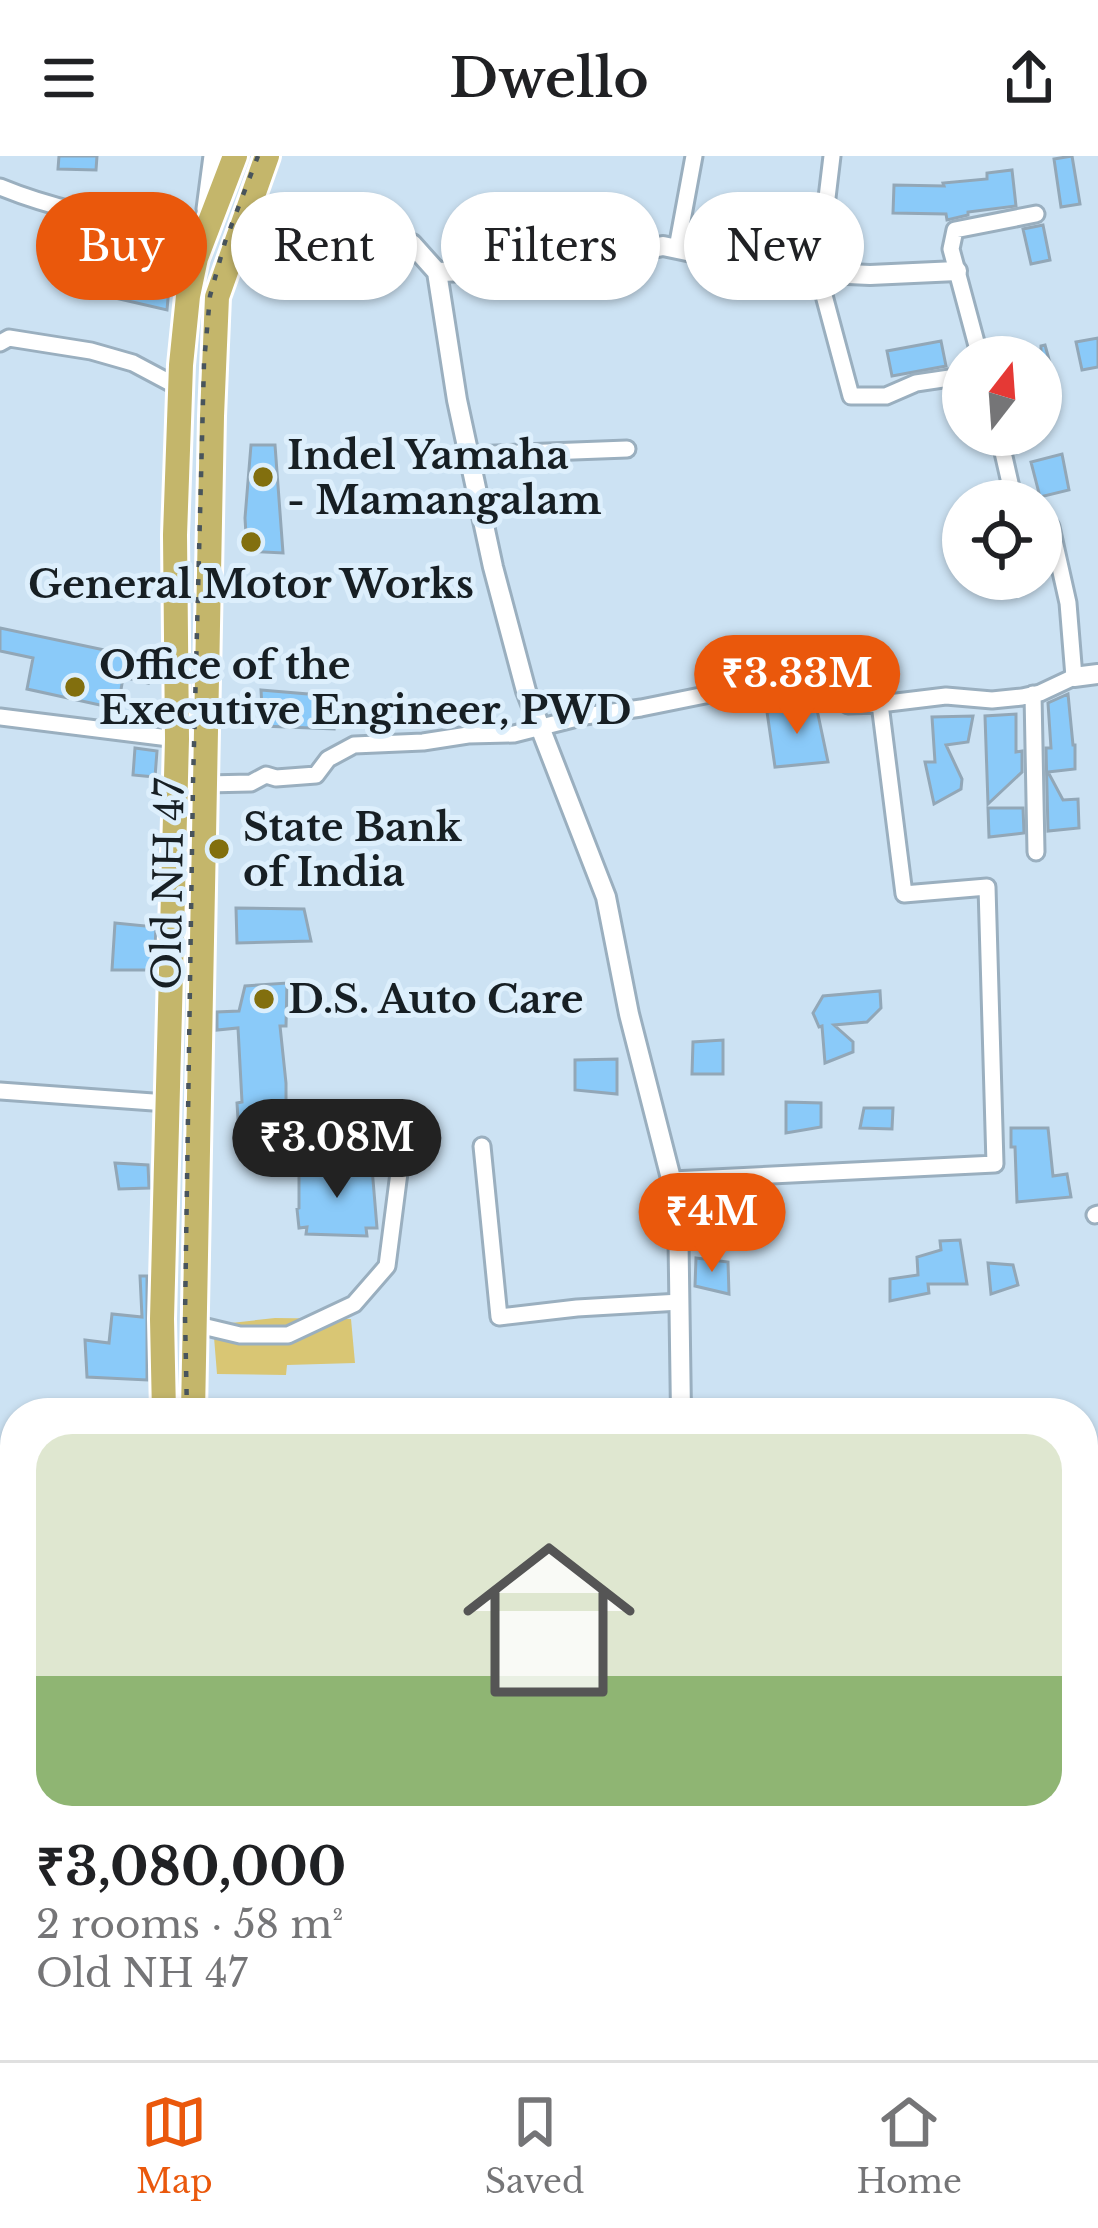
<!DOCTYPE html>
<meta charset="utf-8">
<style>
body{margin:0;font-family:"Libre Baskerville",serif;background:#f6f6f6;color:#202124;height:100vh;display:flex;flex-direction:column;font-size:45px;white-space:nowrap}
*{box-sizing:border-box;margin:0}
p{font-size:39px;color:#757577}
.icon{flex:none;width:66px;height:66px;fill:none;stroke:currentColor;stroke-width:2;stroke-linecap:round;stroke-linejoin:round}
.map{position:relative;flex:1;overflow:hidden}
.drawer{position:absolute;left:0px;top:1242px;width:1098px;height:663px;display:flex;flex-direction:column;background:#fff;border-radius:48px 48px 0 0;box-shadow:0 3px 9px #0004}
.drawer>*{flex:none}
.top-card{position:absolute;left:36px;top:36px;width:1026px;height:108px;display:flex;gap:24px}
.needle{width:78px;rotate:17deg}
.tools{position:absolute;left:942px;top:180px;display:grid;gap:24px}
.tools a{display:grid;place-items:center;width:120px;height:120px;border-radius:50%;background:#fff;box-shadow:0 3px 9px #0004;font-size:60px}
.price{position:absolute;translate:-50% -102px;padding:0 27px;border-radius:42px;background:#ea580c;color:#fff;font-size:39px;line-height:78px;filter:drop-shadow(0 3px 6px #0008)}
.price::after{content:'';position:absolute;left:50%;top:72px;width:36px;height:27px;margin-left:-18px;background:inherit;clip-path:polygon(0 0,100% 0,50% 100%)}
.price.current{background:#222;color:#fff}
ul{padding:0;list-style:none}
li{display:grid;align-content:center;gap:24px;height:636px;padding:0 36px}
li span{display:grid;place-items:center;height:372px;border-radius:36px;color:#555}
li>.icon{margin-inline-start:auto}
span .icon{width:216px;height:216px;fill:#fffc;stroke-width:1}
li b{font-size:51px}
.pill{padding:0 42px;border-radius:54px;background:#fff;box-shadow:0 3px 9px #0004;font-size:42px;line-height:108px}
.pill.current{background:#ea580c;color:#fff}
header{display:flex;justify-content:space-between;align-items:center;height:156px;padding:0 36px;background:#fff;font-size:54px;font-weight:600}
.menu{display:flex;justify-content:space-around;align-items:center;height:168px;border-top:3px solid #e0e0e0;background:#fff;font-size:33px;color:#757577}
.menu a{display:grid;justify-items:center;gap:6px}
.menu .current{color:#ea580c}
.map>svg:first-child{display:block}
</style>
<header><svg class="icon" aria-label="menu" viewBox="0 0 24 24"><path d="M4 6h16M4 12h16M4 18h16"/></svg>Dwello<svg class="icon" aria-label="share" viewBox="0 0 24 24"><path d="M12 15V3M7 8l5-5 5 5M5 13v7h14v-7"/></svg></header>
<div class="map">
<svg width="1098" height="1904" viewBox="0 0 1098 1904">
<rect width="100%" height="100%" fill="#cce2f3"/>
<path fill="#d9c674" d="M275,1162L351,1163L355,1207L287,1209L286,1219L217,1218L213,1169Z"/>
<path fill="#8acaf9" stroke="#92a7b7" stroke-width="3" d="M59,0H97L96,14L58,13Z
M1072,0L1080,48L1061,51L1054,3Z
M1012,14L1016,50L968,56V59L947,64L946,58L893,57L894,29L944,30L943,27L987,23V17Z
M276,39L340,42L344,74L275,76Z
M1043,69L1050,104L1031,108L1023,73Z
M117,92L172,98L167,154L111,141Z
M1098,182V211L1082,214L1076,186Z
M941,185L946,210L892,220L887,195Z
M1045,189L1056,229L1041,233V190Z
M251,289H275L283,397L247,395L245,362Z
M1062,298L1069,334L1040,341L1031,306Z
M0,472L147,503L148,527L123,521L118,553L27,533L33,502L0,495Z
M261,534L331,540L334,573L263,570Z
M1068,538L1073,589H1075V613L1048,616L1063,644L1078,643L1079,672L1048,675L1046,592H1051L1048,547Z
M816,549L828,606L775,611L767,556Z
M1016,558V596L1022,595V616L988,648L985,560Z
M973,560L968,586L946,589L962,623L961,633L934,648L925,606H935L932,561Z
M135,592L157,595L155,621L133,619Z
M988,652H1023L1024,677L989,681Z
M236,752L304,753L311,785L237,787Z
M115,767L156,771L154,814H112Z
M287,827L286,870H280L286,927V974L239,979L237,947L242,946L238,872L217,874V856L239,855L245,830Z
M880,835L881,852L867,866L834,869L853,886V896L825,907L822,870L819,871L813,857L823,840Z
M723,884V918H692L693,886Z
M617,903V938L575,934V904Z
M786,946L821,947V971L786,977Z
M864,952H893L892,973L860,972Z
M1011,972H1048L1053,1020L1067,1018L1071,1041L1017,1046L1015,991H1011Z
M115,1007L148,1009L149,1032L119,1033Z
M330,1012H372L377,1072H366L367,1080L306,1078L307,1071L299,1072L297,1053L299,1052V1015Z
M960,1084L967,1128H928L929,1137L890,1145V1123L918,1119L917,1101L941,1094L940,1085Z
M696,1102L728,1106L729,1138L695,1130Z
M988,1107L1013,1109L1018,1129L991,1138Z
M140,1120H147V1224L87,1221L85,1184L109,1187L112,1158L142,1161Z
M1,1542H15V1597L4,1598Z
M3,1772L15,1773V1808H0Z
M0,1852L15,1853V1900L0,1898Z"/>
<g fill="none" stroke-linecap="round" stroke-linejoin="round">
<g stroke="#9aafbf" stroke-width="14">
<path id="service" d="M0,1844L15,1845
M38,1890L37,1901L50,1904"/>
</g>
<g stroke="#9aafbf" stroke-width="21">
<path id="minor" d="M832,0L818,117L851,240H886L916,227L963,220
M0,31C65,58 135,67 204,81
M677,92L694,0
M0,187L9,182L91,195L133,207L180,232
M980,201L951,93L955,74L1036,58
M999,279L1013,340L1017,345
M468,299L627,293
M1033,538L1036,696
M0,561L177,583
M206,628L251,627L266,619L276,622L316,619L328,603L354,589L423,586L468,579L514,578L585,560L641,552L804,519L816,522L848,549L880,548L946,540L992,544L1022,541L1040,537L1074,521L1068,447L1051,371L1041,365
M0,935L167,947
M482,990L499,1161L577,1152L680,1146
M672,1024L995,1008L987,731L904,738L880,548
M1095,1059L1098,1058
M194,1168L240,1179H288L354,1148L387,1110L400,1009L401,961
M0,1342L15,1351
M0,1528L15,1527
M1083,1560L1098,1562
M1083,1834H1098
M704,1900L744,1904"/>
</g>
<g stroke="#9aafbf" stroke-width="24">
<path id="tertiary" d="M235,87L309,103L412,88L437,116L457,244L493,411L526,535L606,741L629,858L678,1050L681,1257
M437,116L548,113L663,90L783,115L870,119L957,115
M1074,521L1098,518
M703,1890L704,1904"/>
</g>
<g stroke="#9aafbf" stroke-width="27">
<path id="secondary" d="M208,53L215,0"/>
</g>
<g stroke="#fff" stroke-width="30">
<path id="primary" d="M164,1257L162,1163L177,583L175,379L181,209L188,140L196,102L235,0
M193,1257L212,260L217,141L267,0
M187,1890V1904
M219,1890L220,1904"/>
</g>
<use href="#service" stroke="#fff" stroke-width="8"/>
<use href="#minor" stroke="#fff" stroke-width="15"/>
<use href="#tertiary" stroke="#fff" stroke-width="18"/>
<use href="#secondary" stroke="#fff" stroke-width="21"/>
<use href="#primary" stroke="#c4b66b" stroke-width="24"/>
<path stroke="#48545c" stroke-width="4.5" stroke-dasharray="6 12" stroke-linecap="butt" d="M187,1257L185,1160L193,627L204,207L210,140L225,86L258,0
M209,1890L210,1904"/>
</g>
<g fill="#826f0e" stroke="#ddeffc" stroke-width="4.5">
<circle cx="263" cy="321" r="12"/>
<circle cx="251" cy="386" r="12"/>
<circle cx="75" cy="531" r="12"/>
<circle cx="219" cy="693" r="12"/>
<circle cx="264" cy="843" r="12"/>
</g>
<g text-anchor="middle" stroke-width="10" stroke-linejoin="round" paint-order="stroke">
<g font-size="39" font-weight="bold" fill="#171f24" stroke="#ddeffc" text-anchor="start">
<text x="287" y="313">Indel Yamaha<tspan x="287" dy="45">- Mamangalam</tspan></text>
<text x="251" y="442" text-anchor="middle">General Motor Works</text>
<text x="99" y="523">Office of the<tspan x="99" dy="45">Executive Engineer, PWD</tspan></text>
<text x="243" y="685">State Bank<tspan x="243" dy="45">of India</tspan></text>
<text x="288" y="857">D.S. Auto Care</text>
</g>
<g font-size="39" fill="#171f24" stroke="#ddeffc">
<text transform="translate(168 728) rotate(-89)" y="14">Old NH 47</text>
</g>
</g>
</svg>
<div class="tools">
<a><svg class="needle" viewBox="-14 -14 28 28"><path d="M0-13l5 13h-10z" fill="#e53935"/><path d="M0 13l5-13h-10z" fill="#757577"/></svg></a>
<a><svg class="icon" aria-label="locate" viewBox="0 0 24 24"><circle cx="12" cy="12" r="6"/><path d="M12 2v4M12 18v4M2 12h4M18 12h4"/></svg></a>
</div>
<b class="price" style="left:797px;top:581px">₹3.33M</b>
<b class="price current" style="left:337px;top:1045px">₹3.08M</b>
<b class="price" style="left:712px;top:1119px">₹4M</b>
<div class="top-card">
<a class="pill current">Buy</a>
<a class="pill">Rent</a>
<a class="pill">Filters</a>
<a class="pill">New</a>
</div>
<section class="drawer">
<ul>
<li><span style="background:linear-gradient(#dfe7d0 65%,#8fb573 0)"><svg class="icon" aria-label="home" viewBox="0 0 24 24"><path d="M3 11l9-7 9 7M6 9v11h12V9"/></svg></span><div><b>₹3,080,000</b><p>2 rooms · 58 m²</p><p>Old NH 47</p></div></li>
</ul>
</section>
</div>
<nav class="menu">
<a class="current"><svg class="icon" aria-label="map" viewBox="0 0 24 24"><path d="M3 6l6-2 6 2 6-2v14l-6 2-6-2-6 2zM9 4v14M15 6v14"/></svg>Map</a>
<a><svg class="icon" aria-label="saved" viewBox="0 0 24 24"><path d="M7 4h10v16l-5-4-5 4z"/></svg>Saved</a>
<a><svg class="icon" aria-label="home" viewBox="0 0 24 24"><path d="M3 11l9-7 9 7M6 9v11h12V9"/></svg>Home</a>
</nav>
